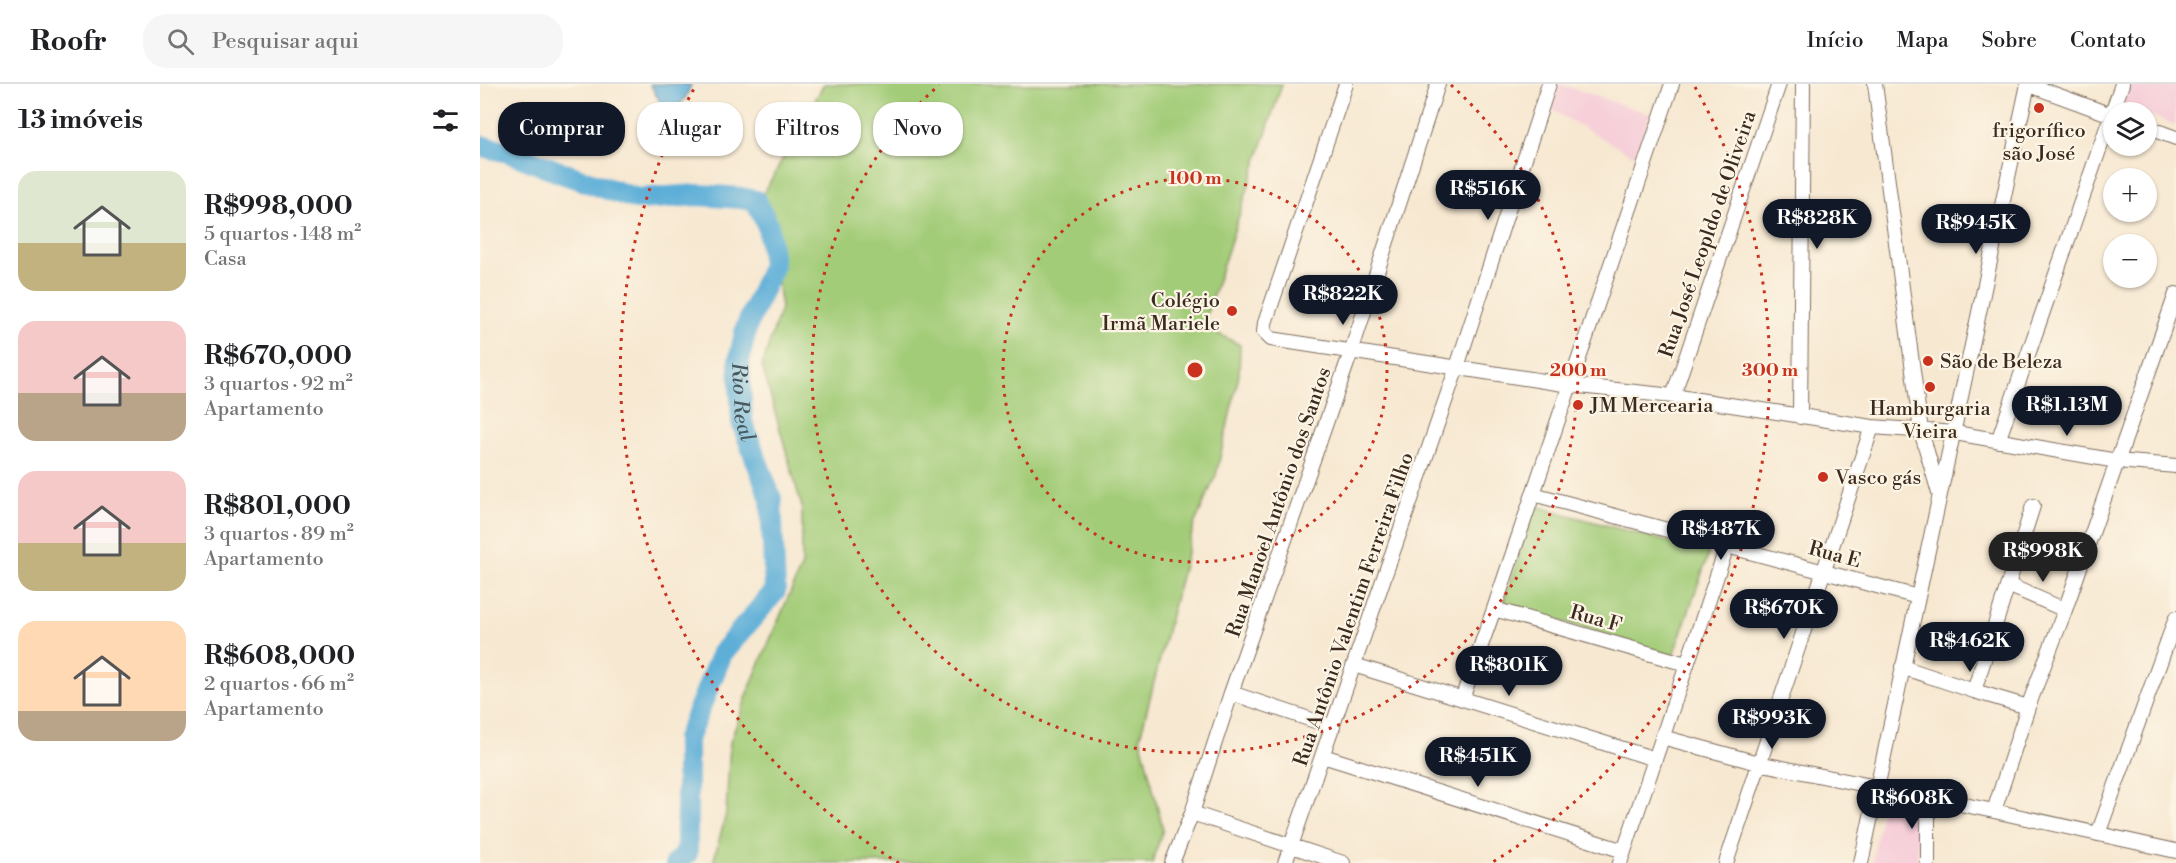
<!DOCTYPE html>
<html lang="pt">
<meta charset="utf-8">
<style>
body{margin:0;font-family:"Libre Bodoni",serif;background:#f6f6f6;color:#202124;height:100vh;display:flex;flex-direction:column;font-size:22px;white-space:nowrap}
*{box-sizing:border-box;margin:0}
p{font-size:20px;color:#757577}
.icon{flex:none;width:33px;height:33px;fill:none;stroke:currentColor;stroke-width:2;stroke-linecap:round;stroke-linejoin:round}
.map{position:relative;flex:1;overflow:hidden}
.details{display:flex;flex-direction:column;background:#fff;width:480px}
.details>*{flex:none}
.guide{position:absolute;left:18px;top:18px;width:570px;height:54px;display:flex;gap:12px}
.fabs{position:absolute;left:1623px;top:18px;display:grid;gap:12px}
.fabs a{display:grid;place-items:center;width:54px;height:54px;border-radius:50%;background:#fff;box-shadow:0 2px 4px #0004;font-size:30px}
.price{position:absolute;translate:-50% -51px;padding:0 14px;border-radius:21px;background:#111827;color:#fff;font-size:20px;line-height:39px;filter:drop-shadow(0 2px 3px #0008)}
.price::after{content:'';position:absolute;left:50%;top:36px;width:18px;height:14px;margin-left:-9px;background:inherit;clip-path:polygon(0 0,100% 0,50% 100%)}
.price.selected{background:#222;color:#fff}
ul{padding:0;list-style:none}
li{display:flex;align-items:center;gap:18px;height:150px;padding:0 18px}
li span{display:grid;place-items:center;flex:none;width:168px;height:120px;border-radius:18px;color:#555}
li>.icon{margin-inline-start:auto}
span .icon{width:72px;height:72px;fill:#fffc;stroke-width:1}
li b{font-size:26px}
h2{display:flex;justify-content:space-between;align-items:center;height:72px;padding:0 18px;font-size:26px}
.chip{padding:0 21px;border-radius:24px;background:#fff;box-shadow:0 2px 4px #0004;font-size:21px;line-height:54px}
.chip.selected{background:#111827;color:#fff}
header{display:flex;align-items:center;gap:36px;box-sizing:border-box;height:84px;padding:0 30px;background:#fff;border-bottom:2px solid #e0e0e0}
header strong{font-size:28px}
nav{display:flex;gap:33px;margin-inline-start:auto;font-size:21px}
.search{width:420px;height:54px;background:#f6f6f6;display:flex;align-items:center;gap:15px;box-sizing:border-box;padding:0 21px;border-radius:24px;color:#757577;font-size:22px}
main{display:flex;flex:1;min-height:0}
.map>svg:first-child{display:block}
</style>
<header>
<strong>Roofr</strong>
<div class="search"><svg class="icon" aria-label="search" viewBox="0 0 24 24"><circle cx="10" cy="10" r="6"/><path d="M15 15l6 6"/></svg>Pesquisar aqui</div>
<nav><a>Início</a><a>Mapa</a><a>Sobre</a><a>Contato</a></nav>
</header>
<main>
<section class="details">
<h2>13 imóveis<svg class="icon" aria-label="filters" viewBox="0 0 24 24"><path d="M4 7h16M4 17h16"/><circle cx="9" cy="7" r="2"/><circle cx="15" cy="17" r="2"/></svg></h2>
<ul>
<li><span style="background:linear-gradient(#dfe7d0 60%,#c2b280 0)"><svg class="icon" aria-label="home" viewBox="0 0 24 24"><path d="M3 11l9-7 9 7M6 9v11h12V9"/></svg></span><div><b>R$998,000</b><p>5 quartos · 148 m²</p><p>Casa</p></div></li>
<li><span style="background:linear-gradient(#f6c9c9 60%,#b9a48a 0)"><svg class="icon" aria-label="home" viewBox="0 0 24 24"><path d="M3 11l9-7 9 7M6 9v11h12V9"/></svg></span><div><b>R$670,000</b><p>3 quartos · 92 m²</p><p>Apartamento</p></div></li>
<li><span style="background:linear-gradient(#f6c9c9 60%,#c2b280 0)"><svg class="icon" aria-label="home" viewBox="0 0 24 24"><path d="M3 11l9-7 9 7M6 9v11h12V9"/></svg></span><div><b>R$801,000</b><p>3 quartos · 89 m²</p><p>Apartamento</p></div></li>
<li><span style="background:linear-gradient(#ffd9b3 75%,#b9a48a 0)"><svg class="icon" aria-label="home" viewBox="0 0 24 24"><path d="M3 11l9-7 9 7M6 9v11h12V9"/></svg></span><div><b>R$608,000</b><p>2 quartos · 66 m²</p><p>Apartamento</p></div></li>
</ul>
</section>
<div class="map">
<svg width="1696" height="779" viewBox="0 0 1696 779">
<rect width="100%" height="100%" fill="#fcf5e5"/>
<filter id="ink" filterUnits="userSpaceOnUse"><feTurbulence type="fractalNoise" baseFrequency=".0167" numOctaves="2"/><feDisplacementMap in="SourceGraphic" scale="12" xChannelSelector="R" yChannelSelector="G"/><feConvolveMatrix kernelMatrix="1 2 1 2 8 2 1 2 1" color-interpolation-filters="sRGB"/></filter>
<filter id="wash" filterUnits="userSpaceOnUse"><feTurbulence type="fractalNoise" baseFrequency=".008" numOctaves="4" result="noise"/><feDisplacementMap in="SourceGraphic" scale="24" xChannelSelector="R" yChannelSelector="G"/><feGaussianBlur stdDeviation="1.35" result="paint"/><feColorMatrix in="noise" values="0 0 0 0 0 0 0 0 0 0 0 0 0 0 0 0 0 1.4 0 .05"/><feComposite in="paint" operator="in"/></filter>
<g filter="url(#wash)">
<rect width="100%" height="100%" fill="#f7e8d1"/>
<path fill="#f6cfd9" d="M1080,0L1170,30L1154,72L1072,26Z
M1650,0H1696V41L1642,21Z
M1404,712L1437,722L1438,779H1392Z"/>
<path fill="#a3cc78" stroke="#6f7b4b" stroke-width="1.5" d="M344,0H802L723,242L760,261L759,291L736,391L714,441L660,653L683,745L672,779H233L246,730L250,658L274,593L322,481V423L282,282L301,224L284,109Z
M1055,422L1229,469L1193,572L1023,519Z"/>
<path fill="#5dafd8" stroke="#4c6c7b" stroke-width="1.5" d="M170,0H211C207,16 200,23 185,27Z"/>
<g fill="none" stroke-linecap="round" stroke-linejoin="round">
<path stroke="#5dafd8" stroke-width="22" id="s1" d="M0,62L29,68L79,88L157,115L219,111L261,114L276,117L288,142L293,181L266,244L259,277L262,338L291,415L295,507L242,569L207,655V769L196,779"/>
</g>
</g>
<g filter="url(#ink)">
<g fill="none" stroke-linecap="round" stroke-linejoin="round">
<g stroke="#7d6c5d" stroke-width="16">
<path id="minor" d="M866,0L785,239L784,248L791,255L1090,301L1193,312L1392,343L1475,349L1637,377L1696,382
M1395,0L1441,347L1459,409
M1547,0L1634,32
M1666,43L1696,54
M1193,312L1299,0
M1320,333L1323,0
M1518,357L1642,0
M1053,410L1438,513
M1528,501L1585,526
M1014,525L1206,580
M874,581L1175,675
M1422,583L1494,607L1548,623
M1494,607L1553,422
M751,609L853,643
M982,615L1014,525L1192,0
M1182,653L1278,679L1514,727L1696,767
M843,672L1144,767
M1514,727L1548,623L1585,526L1696,210
M712,729L863,779
M1618,750L1696,534
M692,779L712,729L751,609L871,268L958,0
M805,779L977,283L1069,0
M1140,779L1247,462
M1246,779L1392,343
M1381,779L1548,0
M1448,779V713"/>
</g>
<use href="#minor" stroke="#fff" stroke-width="14"/>
</g>
</g>
<g fill="none" stroke="#c8321e" stroke-width="3" stroke-dasharray="3 6">
<circle cx="715" cy="286" r="192"/>
<path d="M971 1A383 383 0 1 1 459 1"/>
<path d="M419 779A575 575 0 0 1 215 3M1215 3A575 575 0 0 1 1011 779"/>
</g>
<g fill="#c8321e" stroke="#fcf5e5" stroke-width="2">
<circle cx="1559" cy="24" r="6"/>
<circle cx="752" cy="227" r="6"/>
<circle cx="1448" cy="277" r="6"/>
<circle cx="1450" cy="303" r="6"/>
<circle cx="1098" cy="321" r="6"/>
<circle cx="1343" cy="393" r="6"/>
</g>
<g text-anchor="middle" stroke-width="4.5" stroke-linejoin="round" paint-order="stroke">
<g font-size="20" fill="#3b2a1e" stroke="#fcf5e5" text-anchor="start">
<text x="1559" y="53" text-anchor="middle">frigorífico<tspan x="1559" dy="23">são José</tspan></text>
<text x="740" y="223" text-anchor="end">Colégio<tspan x="740" dy="23">Irmã Mariele</tspan></text>
<text x="1460" y="284">São de Beleza</text>
<text x="1110" y="328">JM Mercearia</text>
<text x="1450" y="331" text-anchor="middle">Hamburgaria<tspan x="1450" dy="23">Vieira</tspan></text>
<text x="1355" y="400">Vasco gás</text>
</g>
<g font-size="20" fill="#3b2a1e" stroke="#fcf5e5">
<text transform="translate(1227 150) rotate(-71)" y="7">Rua José Leopldo de Oliveira</text>
<text transform="translate(798 418) rotate(-71)" y="7">Rua Manoel Antônio dos Santos</text>
<text transform="translate(1355 470) rotate(15)" y="7">Rua E</text>
<text transform="translate(873 525) rotate(-71)" y="7">Rua Antônio Valentim Ferreira Filho</text>
<text transform="translate(1116 534) rotate(16)" y="7">Rua F</text>
</g>
<g font-size="21" font-style="italic" fill="#47595f" stroke="#fcf5e5">
<text dy="7" stroke="none"><textPath href="#s1" startOffset="496">Rio Real</textPath></text>
</g>
</g>
<circle cx="715" cy="286" r="9" fill="#c8321e" stroke="#fcf5e5" stroke-width="3"/>
<g font-size="18" text-anchor="middle" font-weight="bold" fill="#c8321e" stroke="#fcf5e5" stroke-width="4.5" stroke-linejoin="round" paint-order="stroke">
<text x="715" y="100">100 m</text>
<text x="1098" y="292">200 m</text>
<text x="1290" y="292">300 m</text>
</g>
</svg>
<div class="fabs">
<a><svg class="icon" aria-label="layers" viewBox="0 0 24 24"><path d="M12 4l9 5-9 5-9-5zM3 14l9 5 9-5"/></svg></a>
<a>+</a>
<a>−</a>
</div>
<b class="price" style="left:1008px;top:137px">R$516K</b>
<b class="price" style="left:1337px;top:166px">R$828K</b>
<b class="price" style="left:1496px;top:171px">R$945K</b>
<b class="price" style="left:863px;top:242px">R$822K</b>
<b class="price" style="left:1587px;top:353px">R$1.13M</b>
<b class="price" style="left:1241px;top:477px">R$487K</b>
<b class="price selected" style="left:1563px;top:499px">R$998K</b>
<b class="price" style="left:1304px;top:556px">R$670K</b>
<b class="price" style="left:1490px;top:589px">R$462K</b>
<b class="price" style="left:1029px;top:613px">R$801K</b>
<b class="price" style="left:1292px;top:666px">R$993K</b>
<b class="price" style="left:998px;top:704px">R$451K</b>
<b class="price" style="left:1432px;top:746px">R$608K</b>
<div class="guide">
<a class="chip selected">Comprar</a>
<a class="chip">Alugar</a>
<a class="chip">Filtros</a>
<a class="chip">Novo</a>
</div>
</div>
</main>
